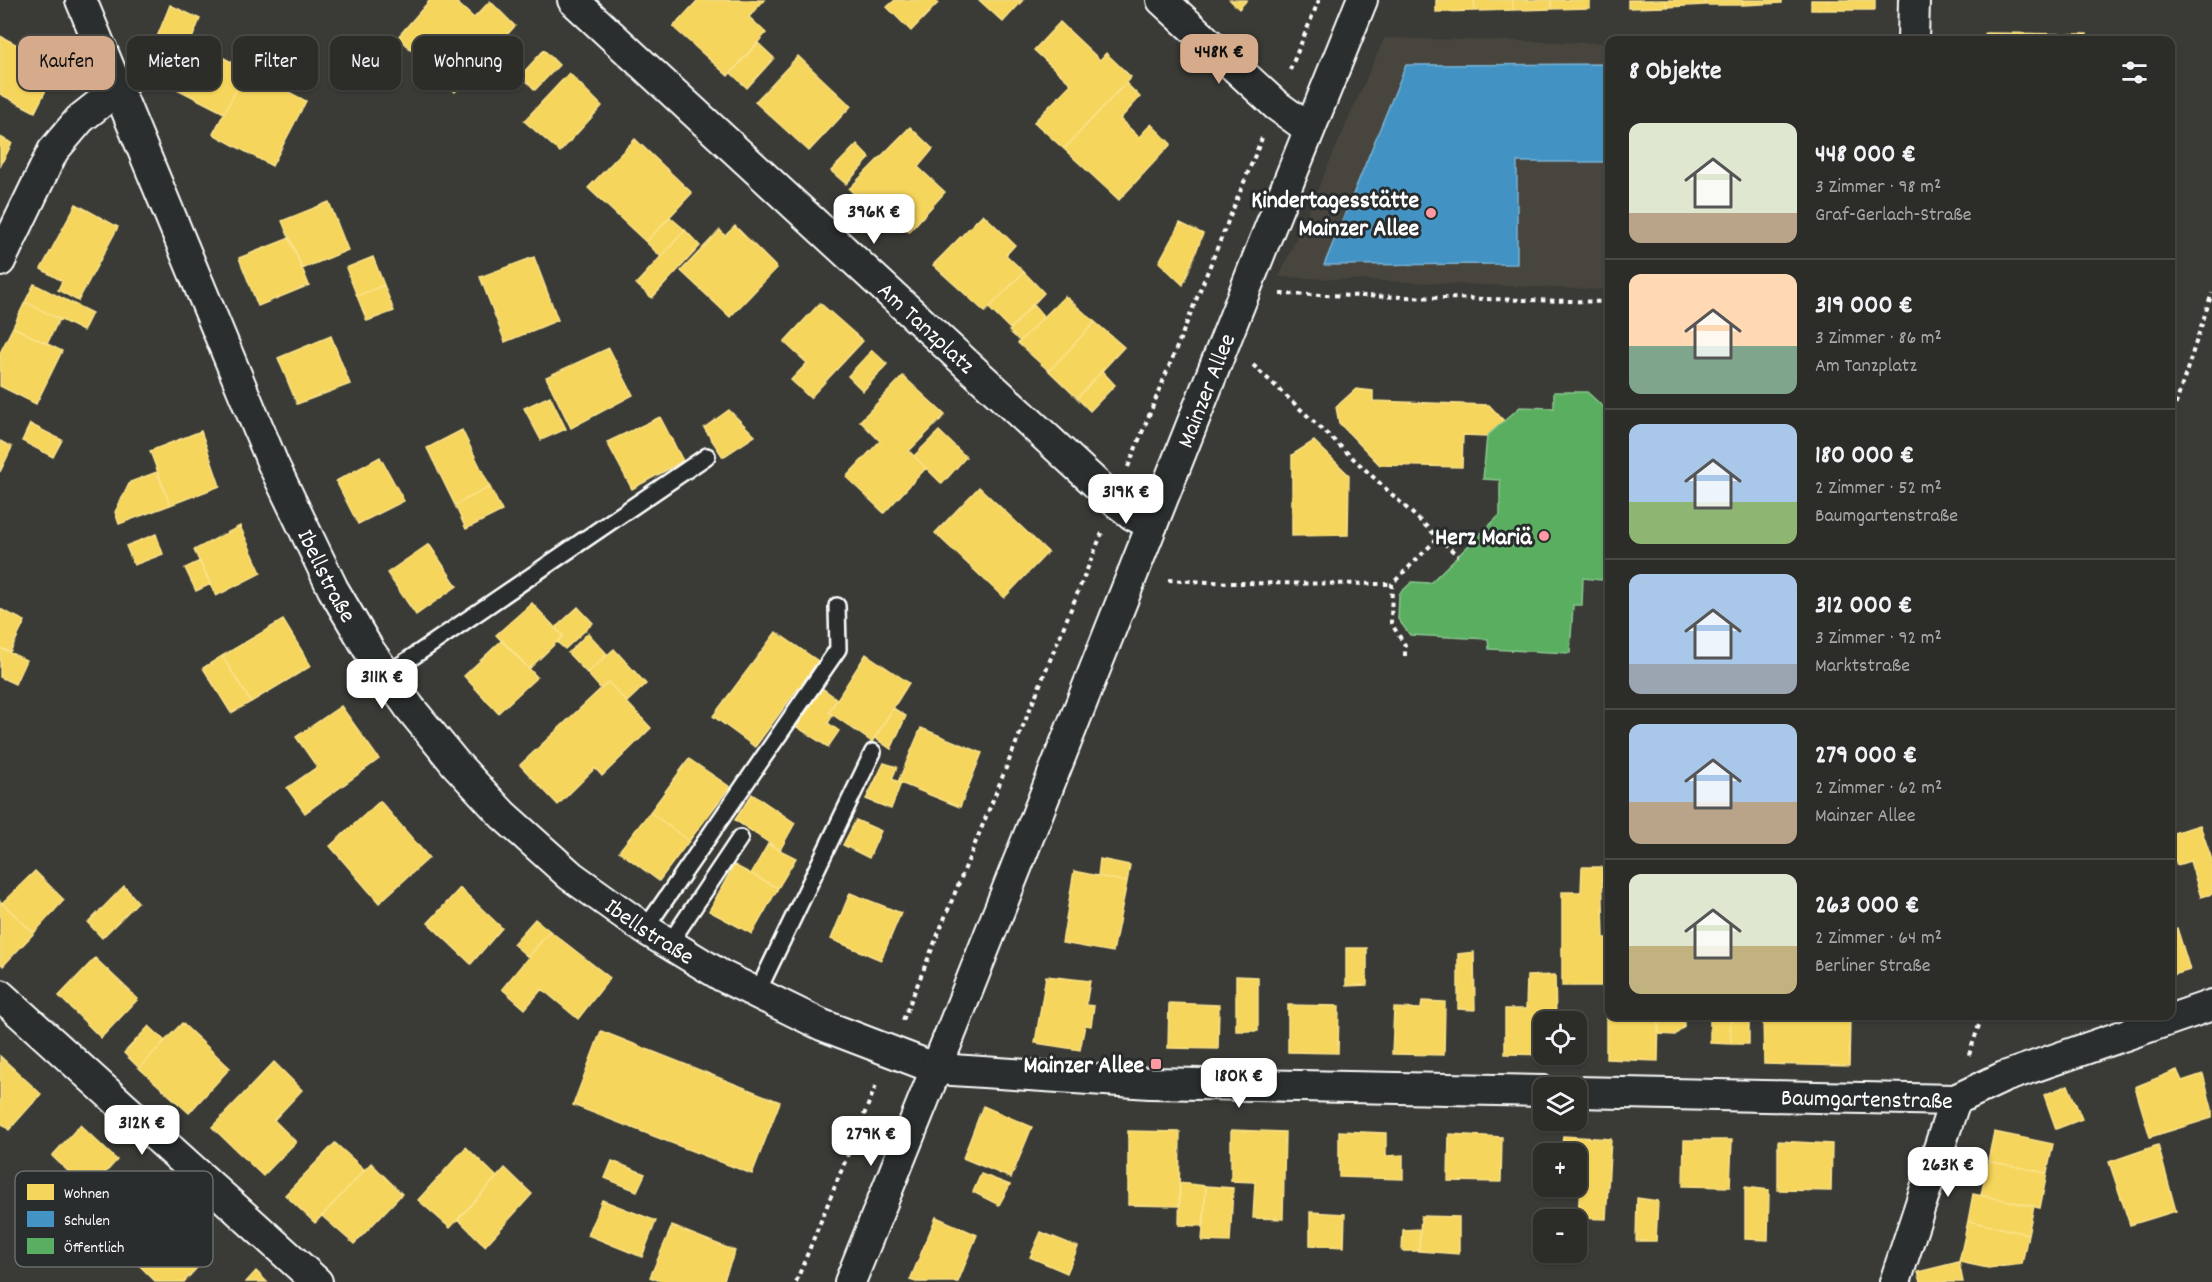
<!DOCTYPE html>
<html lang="de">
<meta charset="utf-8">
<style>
body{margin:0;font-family:Dekko,sans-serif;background:#343430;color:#f1f3f6;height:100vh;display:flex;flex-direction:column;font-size:22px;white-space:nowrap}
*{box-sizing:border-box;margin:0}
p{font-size:20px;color:#a6a7a8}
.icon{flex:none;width:33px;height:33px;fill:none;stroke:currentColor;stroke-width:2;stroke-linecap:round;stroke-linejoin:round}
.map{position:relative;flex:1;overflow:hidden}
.panel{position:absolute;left:1605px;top:36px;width:570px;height:984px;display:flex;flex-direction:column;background:#2c2c28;border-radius:12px;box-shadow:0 2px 4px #0004,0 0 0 2px #484845}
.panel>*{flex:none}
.guide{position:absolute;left:18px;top:36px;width:570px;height:54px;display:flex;gap:12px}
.fabs{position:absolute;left:1533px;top:1011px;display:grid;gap:12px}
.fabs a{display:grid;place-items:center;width:54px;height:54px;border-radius:12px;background:#2c2c28;box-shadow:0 2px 4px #0004,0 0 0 2px #484845;font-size:30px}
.price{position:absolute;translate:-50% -51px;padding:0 14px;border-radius:12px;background:#fff;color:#222;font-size:20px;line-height:39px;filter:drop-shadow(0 2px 3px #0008)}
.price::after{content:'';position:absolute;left:50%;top:36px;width:18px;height:14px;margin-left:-9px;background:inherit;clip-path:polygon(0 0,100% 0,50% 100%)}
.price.selected{background:#d6ab8b;color:#111}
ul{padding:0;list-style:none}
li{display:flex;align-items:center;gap:18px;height:150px;padding:0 24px}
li+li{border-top:2px solid #484845}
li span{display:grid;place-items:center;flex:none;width:168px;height:120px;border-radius:12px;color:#555}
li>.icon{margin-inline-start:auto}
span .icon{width:72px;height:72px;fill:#fffc;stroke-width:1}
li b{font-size:26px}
h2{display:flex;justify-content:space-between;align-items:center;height:72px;padding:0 24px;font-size:26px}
.tag{padding:0 21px;border-radius:12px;background:#2c2c28;box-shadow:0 2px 4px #0004,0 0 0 2px #484845;font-size:21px;line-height:54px}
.tag.selected{background:#d6ab8b;color:#111}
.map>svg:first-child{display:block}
</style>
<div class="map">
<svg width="2212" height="1282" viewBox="0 0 2212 1282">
<rect width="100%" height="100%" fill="#3a3a36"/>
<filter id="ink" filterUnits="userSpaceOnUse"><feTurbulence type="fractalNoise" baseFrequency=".0167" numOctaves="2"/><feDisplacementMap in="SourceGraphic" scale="12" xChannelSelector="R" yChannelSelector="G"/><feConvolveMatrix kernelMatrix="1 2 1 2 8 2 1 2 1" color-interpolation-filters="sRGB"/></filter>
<g filter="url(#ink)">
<path fill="#46443c" d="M1384,38L1609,43V290L1279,277Z"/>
<path fill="#f6d55c" stroke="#f9e28d" stroke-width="1.5" d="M430,0H454L474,18L490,1L515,26L455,92L398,37Z
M698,0H764L749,17L766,33L728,76L673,27Z
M895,0H935L938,3L911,31L887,7Z
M979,0H1023L1003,22Z
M1230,0H1247L1239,9Z
M1436,0H1474L1475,11L1436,12Z
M1474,0H1513V10L1475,11Z
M1513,0H1551L1552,9L1513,10Z
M1551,0H1590V8L1552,9Z
M1628,0H1666V7L1628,8Z
M1666,0H1705V5L1666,7Z
M1705,0H1743V5H1705Z
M1743,0H1782V3L1743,5Z
M1811,0H1875V10H1811Z
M170,5L200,19L187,51L157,37Z
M1060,22L1100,60L1106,53L1131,77L1064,149L1034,122L1071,84L1034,50Z
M1985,33L2087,34V40H1985Z
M0,36L58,66L35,112L0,94Z
M758,43L774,58L747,88L731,73Z
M199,45L247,70L224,113L177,89Z
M544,50L559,65L535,90L521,75Z
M798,56L851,106L809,151L755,102Z
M247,70L306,101L272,166L213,134Z
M569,73L602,106L560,152L524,121Z
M1126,83L1140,97L1120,119L1139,137L1151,124L1171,144L1119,200L1064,149Z
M910,127L933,149L918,167L945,192L909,232L878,204L872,210L849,189Z
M0,137L12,143L0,167Z
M635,139L692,193L646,242L588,188Z
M857,144L870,158L846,184L831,171Z
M329,202L348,250L302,269L282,221Z
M76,204L118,227L78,301L58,290L62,281L41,269Z
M983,214L1015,245L1006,255L1024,272L985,312L933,265Z
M670,217L685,230L661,257L646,242Z
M1180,223L1203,234L1183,285L1159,262Z
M735,226L777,268L730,317L681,271L720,230L725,236Z
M685,230L700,246L652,298L636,284Z
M290,238L309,285L258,306L239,258Z
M373,257L384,285L357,296L346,268Z
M534,257L558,320L505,342L480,277Z
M1024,272L1044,293L1010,329L989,308Z
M34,284L92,313L83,331L25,302Z
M384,285L394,311L367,321L357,296Z
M1065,296L1095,322L1049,371L1018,343Z
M25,302L59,319L47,344L13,327Z
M820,303L863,341L810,398L791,380L807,363L784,342Z
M1033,304L1044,317L1020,341L1009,331Z
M1095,322L1124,347L1077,398L1049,371Z
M13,327L62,351L36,404L0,386V353Z
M331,336L350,384L297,404L278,358Z
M609,348L633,395L571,428L546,377Z
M872,350L887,364L863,391L848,376Z
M1102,371L1115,385L1090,411L1077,398Z
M903,376L945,415L909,451L926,468L884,513L846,477L880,441L860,421Z
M1356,389L1373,391V401L1489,405L1504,421L1487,436L1463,435L1462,467L1380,465L1339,423L1336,407Z
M550,396L566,429L541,440L524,408Z
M729,410L755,436L723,457L704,428Z
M660,417L683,461L632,489L607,442Z
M30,424L62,440L53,457L22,441Z
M462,430L490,487L455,505L427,448Z
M201,431L220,486L170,505L150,451Z
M939,431L966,457L942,484L914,456Z
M0,441L12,447L0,472Z
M1314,441L1349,475L1348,535L1292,536V455Z
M380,457L404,501L358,524L336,481Z
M157,472L170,505L119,524L115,512L130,482Z
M490,487L502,511L466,529L455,505Z
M979,487L1048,552L1004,598L935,533Z
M240,526L261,573L216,596L194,550Z
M156,534L163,554L134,565L126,546Z
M429,544L457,586L416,615L387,573Z
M200,561L211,584L196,591L185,568Z
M532,603L563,636L529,669L496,635Z
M578,607L593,623L565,649L557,642L563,636L555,628Z
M0,609L25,621L10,652L0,648Z
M283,620L311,666L251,702L222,656Z
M776,632L818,661L755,747L713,716Z
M588,633L607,654L587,673L568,653Z
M502,640L537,677L498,713L464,676Z
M0,648L26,660L15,684L0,677Z
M614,649L646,684L627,702L608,682L601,689L587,673Z
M866,654L909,683L872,742L829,712Z
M222,656L251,702L231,713L203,668Z
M608,682L651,728L602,776L595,768L558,805L520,765Z
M822,688L837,699L829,712L833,715L828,723L839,731L828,747L797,727Z
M341,706L379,759L305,813L287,788L317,767L296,737Z
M893,708L906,716L891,749L875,738Z
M921,728L982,753L960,807L898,782Z
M689,759L730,787L689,841L650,812Z
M884,763L897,767L892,779L901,783L891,809L866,799Z
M752,794L795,823L780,850L735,820Z
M380,801L429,858L379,903L330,846Z
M650,812L689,841L659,881L619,851Z
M856,820L881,831L869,858L843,845Z
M2200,825L2212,860V894L2201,897L2190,861L2177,865L2170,846V834Z
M768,844L796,858L778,888L751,874Z
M1100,859L1130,865L1127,882L1098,876Z
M734,865L778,888L752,934L709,911Z
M1582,867H1602L1604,938H1610V986H1562V892H1581Z
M35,871L64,900L34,933L2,903Z
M1074,871L1127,882L1113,952L1062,943Z
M124,886L138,902L102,938L88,923Z
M460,888L502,928L471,964L428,923Z
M850,893L901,913L881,960L831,939Z
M0,901L34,933L3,966L0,963Z
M535,919L550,931L528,957L513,944Z
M2177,928L2190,970L2170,976V931Z
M550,931L610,978L578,1019L542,989L525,1009L502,989Z
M1346,948H1367V985L1346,986Z
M1474,952L1475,1010L1458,1009V954Z
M95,958L138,999L101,1038L59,996Z
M1555,975L1556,1022H1544V1054L1556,1055L1505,1054V1009H1526L1527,976Z
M1046,976L1090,981L1086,1005L1094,1006L1091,1026L1085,1025L1080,1050L1035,1043Z
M1236,976L1258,977V1031H1236Z
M1422,1001L1445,1002L1444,1055L1392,1054L1394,1008L1421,1009Z
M1169,1003L1219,1005L1218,1049L1168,1048Z
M1288,1005L1339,1006L1338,1053L1288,1052Z
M1606,1011H1610V1016H1659L1658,1061L1606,1059Z
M1659,1016H1684V1027L1675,1035L1658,1034Z
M1710,1016H1730L1731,1044L1710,1043Z
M1730,1016H1749V1044H1731Z
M1763,1016H1850L1849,1066L1764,1064Z
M182,1023L230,1068L189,1113L139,1068Z
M149,1026L165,1041L139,1068L124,1053Z
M601,1031L780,1102L752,1174L573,1105Z
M0,1056L41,1094L9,1130L0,1122Z
M274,1062L302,1090L274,1120L296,1142L263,1176L212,1127Z
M2177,1070L2182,1081L2203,1074L2212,1109V1118L2150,1137L2135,1087Z
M2068,1085L2082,1119L2056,1129L2044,1095Z
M983,1106L1032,1127L1011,1178L963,1158Z
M80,1125L117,1160L89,1191L52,1156Z
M1231,1130L1285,1132L1283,1219L1253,1218L1255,1182L1231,1181Z
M1128,1131L1180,1132L1179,1206L1128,1205Z
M1339,1131L1386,1133V1156L1403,1155V1179L1339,1177Z
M1994,1132L2053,1144L2047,1173L1988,1161Z
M1449,1134L1502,1137L1501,1182L1448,1181Z
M1563,1136L1611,1139L1606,1219L1578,1218L1580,1184H1576V1154H1561Z
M1684,1140H1732L1730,1187L1683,1186Z
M1778,1141L1832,1144L1831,1191L1778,1190Z
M335,1143L365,1170L315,1223L285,1195Z
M2158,1145L2176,1211L2130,1225L2109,1162Z
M466,1147L497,1177L450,1228L418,1200Z
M612,1161L645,1174L637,1191L605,1178Z
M1988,1161L2047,1173L2040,1208L1981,1195Z
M371,1163L402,1194L354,1244L322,1216Z
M505,1168L532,1194L485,1246L458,1219Z
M981,1174L1010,1185L999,1205L973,1192Z
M1180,1183L1206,1186L1204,1226L1179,1225Z
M1206,1186L1233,1188L1230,1242L1202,1241Z
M1745,1187L1769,1190L1768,1240L1745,1239Z
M1973,1194L2034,1206L2028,1234L1968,1221Z
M1637,1198L1658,1201L1656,1241H1636Z
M602,1200L656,1221L642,1257L588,1235Z
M157,1212L205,1259L184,1282H156L122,1248Z
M1310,1212L1345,1214L1344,1247L1310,1245Z
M1546,1212L1578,1215L1577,1238L1576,1220H1545Z
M1421,1216L1459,1217V1254L1419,1251Z
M936,1217L977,1235L958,1282H916L910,1280Z
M1968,1221L2028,1234L2022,1264L1988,1268L1959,1262Z
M672,1226L735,1251L723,1282H663L650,1277Z
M1420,1229L1419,1251H1402L1403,1230Z
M1041,1232L1078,1247L1067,1273L1030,1257Z
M1959,1262L1963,1282H1921L1918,1272Z
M256,1271L267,1282H246Z"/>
<path fill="#4393c3" stroke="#7bb3d5" stroke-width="1.5" d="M1610,64V162H1517V264L1324,265L1406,65Z"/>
<path fill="#5aae61" stroke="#8cc690" stroke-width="1.5" d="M1554,392H1587L1610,413V571L1601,580L1583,578L1582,605H1573L1570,653L1489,649L1488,639L1410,635L1398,619L1399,594L1412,582L1430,583L1500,515V480L1483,479L1487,436L1520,407L1554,408Z"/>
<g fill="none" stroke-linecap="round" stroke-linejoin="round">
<g stroke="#fff" stroke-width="20">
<path id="lane" d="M386,675L707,456
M645,929L838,649L837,606
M669,944L740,838
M757,993L873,752"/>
</g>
<g stroke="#fff" stroke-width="34">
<g id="street">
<path id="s1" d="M81,0L273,464L333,589L369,650L410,708L455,763L503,815L571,876L645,929L722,976L822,1025L937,1069L1150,1083L1544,1091"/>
<path id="s2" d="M573,0L1115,501L1133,515L1152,525"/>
<path d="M1162,0L1276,105L1309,129"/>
<path d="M1913,40L1914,0"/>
<path d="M0,261L53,151L80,119L118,89"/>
<path d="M0,995L317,1282"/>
<path id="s3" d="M1576,1092L1955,1100L2004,1077L2212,1005"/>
<path id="s4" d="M850,1282C1024,856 1188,426 1362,0"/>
<path d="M1895,1282L1955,1100"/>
</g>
</g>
<path stroke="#fff" stroke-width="4" stroke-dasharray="4.5 4.5" stroke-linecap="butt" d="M1290,70L1319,0
M1280,294L1610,302
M1253,365L1458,556
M2170,422L2212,293
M1128,467L1262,138
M1168,580L1232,583L1392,584
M1405,656V645L1391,623L1392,584L1439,537
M903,1020L1102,533
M1969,1055L1982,1016
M796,1282L877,1083"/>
<use href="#lane" stroke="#2a2d2e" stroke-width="15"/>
<use href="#street" stroke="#2a2d2e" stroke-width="30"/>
</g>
</g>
<g fill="#ff9aa2" stroke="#2a2d2e" stroke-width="2">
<circle cx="1431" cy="213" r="6"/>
<circle cx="1544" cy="536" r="6"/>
<rect x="1150" y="1058" width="12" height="12" rx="3"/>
</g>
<g text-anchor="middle" stroke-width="6" stroke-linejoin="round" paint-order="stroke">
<g font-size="24" font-weight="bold" fill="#fff" stroke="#2a2d2e" text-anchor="end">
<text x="1419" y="207">Kindertagesstätte<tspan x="1419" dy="28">Mainzer Allee</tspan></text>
<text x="1532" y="544">Herz Mariä</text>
<text x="1144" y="1072">Mainzer Allee</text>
</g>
<g font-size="24" fill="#fff" stroke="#2a2d2e">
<text dy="8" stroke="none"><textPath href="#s2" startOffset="482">Am Tanzplatz</textPath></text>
<text dy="8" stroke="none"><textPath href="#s4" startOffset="960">Mainzer Allee</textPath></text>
<text dy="8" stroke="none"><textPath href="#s1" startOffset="626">Ibellstraße</textPath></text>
<text dy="8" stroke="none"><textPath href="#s1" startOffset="1112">Ibellstraße</textPath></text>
<text dy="8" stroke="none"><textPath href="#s3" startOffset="291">Baumgartenstraße</textPath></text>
</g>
</g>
<rect x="15" y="1171" width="198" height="96" rx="9" fill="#2a2d2e" stroke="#6a6c6d" stroke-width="1.5"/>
<rect x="27" y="1184" width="27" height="16" fill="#f6d55c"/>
<rect x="27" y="1211" width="27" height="16" fill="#4393c3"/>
<rect x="27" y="1238" width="27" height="16" fill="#5aae61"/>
<g font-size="16" fill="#fff">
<text x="64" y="1198">Wohnen</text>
<text x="64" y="1225">Schulen</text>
<text x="64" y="1252">Öffentlich</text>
</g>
</svg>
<div class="fabs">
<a><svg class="icon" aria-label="locate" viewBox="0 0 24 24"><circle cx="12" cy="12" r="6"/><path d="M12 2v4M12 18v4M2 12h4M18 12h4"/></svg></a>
<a><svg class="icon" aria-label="layers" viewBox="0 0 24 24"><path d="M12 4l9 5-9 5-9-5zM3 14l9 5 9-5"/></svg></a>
<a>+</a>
<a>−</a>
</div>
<b class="price selected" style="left:1219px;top:85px">448K €</b>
<b class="price" style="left:874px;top:245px">396K €</b>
<b class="price" style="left:1126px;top:525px">319K €</b>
<b class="price" style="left:382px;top:710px">311K €</b>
<b class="price" style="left:1239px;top:1109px">180K €</b>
<b class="price" style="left:142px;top:1156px">312K €</b>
<b class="price" style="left:871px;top:1167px">279K €</b>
<b class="price" style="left:1948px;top:1198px">263K €</b>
<div class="guide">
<a class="tag selected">Kaufen</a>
<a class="tag">Mieten</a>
<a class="tag">Filter</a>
<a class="tag">Neu</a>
<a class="tag">Wohnung</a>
</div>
<section class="panel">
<h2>8 Objekte<svg class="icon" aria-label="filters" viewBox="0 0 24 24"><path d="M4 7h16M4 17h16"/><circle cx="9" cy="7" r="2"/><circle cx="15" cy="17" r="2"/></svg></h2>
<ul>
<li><span style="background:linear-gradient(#dfe7d0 75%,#b9a48a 0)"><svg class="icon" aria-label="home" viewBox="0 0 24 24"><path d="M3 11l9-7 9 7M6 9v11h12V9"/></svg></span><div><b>448 000 €</b><p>3 Zimmer · 98 m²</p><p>Graf-Gerlach-Straße</p></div></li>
<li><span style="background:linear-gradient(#ffd9b3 60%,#7fa58c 0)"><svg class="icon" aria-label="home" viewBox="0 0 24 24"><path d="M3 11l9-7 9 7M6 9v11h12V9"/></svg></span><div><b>319 000 €</b><p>3 Zimmer · 86 m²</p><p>Am Tanzplatz</p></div></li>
<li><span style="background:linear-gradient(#a9c7e8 65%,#8fb573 0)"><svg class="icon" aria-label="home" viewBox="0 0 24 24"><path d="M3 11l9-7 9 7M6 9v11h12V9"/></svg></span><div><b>180 000 €</b><p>2 Zimmer · 52 m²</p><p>Baumgartenstraße</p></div></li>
<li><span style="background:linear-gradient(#a9c7e8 75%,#9aa5b1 0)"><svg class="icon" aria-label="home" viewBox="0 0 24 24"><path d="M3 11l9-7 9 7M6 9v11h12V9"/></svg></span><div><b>312 000 €</b><p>3 Zimmer · 92 m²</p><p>Marktstraße</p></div></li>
<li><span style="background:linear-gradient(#a9c7e8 65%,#b9a48a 0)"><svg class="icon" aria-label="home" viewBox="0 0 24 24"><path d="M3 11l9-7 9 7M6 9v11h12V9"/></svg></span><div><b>279 000 €</b><p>2 Zimmer · 62 m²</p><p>Mainzer Allee</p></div></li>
<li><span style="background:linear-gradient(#dfe7d0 60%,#c2b280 0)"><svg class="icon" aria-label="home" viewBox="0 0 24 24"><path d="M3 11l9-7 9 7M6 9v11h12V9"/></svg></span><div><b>263 000 €</b><p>2 Zimmer · 64 m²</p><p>Berliner Straße</p></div></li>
</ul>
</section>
</div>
